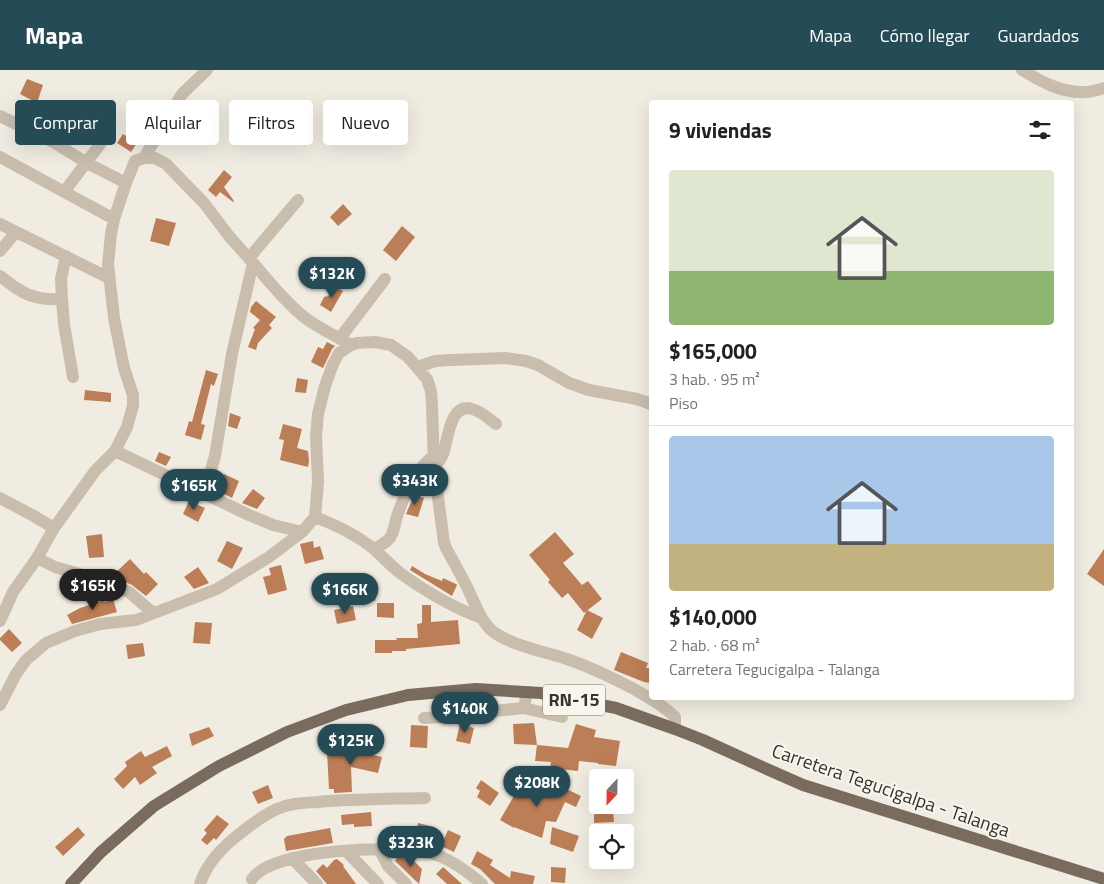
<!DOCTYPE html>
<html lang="es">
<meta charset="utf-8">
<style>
body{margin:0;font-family:"Titillium Web",sans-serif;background:#f2f2f2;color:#202124;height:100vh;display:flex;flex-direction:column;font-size:19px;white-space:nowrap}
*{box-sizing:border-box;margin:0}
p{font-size:16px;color:#757577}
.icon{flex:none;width:28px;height:28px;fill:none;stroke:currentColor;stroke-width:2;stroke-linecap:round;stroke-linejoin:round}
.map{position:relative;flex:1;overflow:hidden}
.panel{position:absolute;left:649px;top:30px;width:425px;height:600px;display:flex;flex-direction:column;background:#fff;border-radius:5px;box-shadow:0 5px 20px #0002}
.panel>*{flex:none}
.top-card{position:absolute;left:15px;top:30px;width:475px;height:45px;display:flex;gap:10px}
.needle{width:32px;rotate:202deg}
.controls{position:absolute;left:589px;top:699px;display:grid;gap:10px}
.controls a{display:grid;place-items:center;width:45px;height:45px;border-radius:5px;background:#fff;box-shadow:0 5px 20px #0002;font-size:25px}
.price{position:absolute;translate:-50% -42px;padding:0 11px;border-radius:18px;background:#254b56;color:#fff;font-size:16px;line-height:32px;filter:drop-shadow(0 1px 2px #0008)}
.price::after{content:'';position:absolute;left:50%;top:30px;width:15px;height:11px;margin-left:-8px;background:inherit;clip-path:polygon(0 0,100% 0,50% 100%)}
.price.active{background:#222;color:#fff}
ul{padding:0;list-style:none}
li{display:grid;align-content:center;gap:10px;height:265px;padding:0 20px}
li+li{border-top:1px solid #e0e0e0}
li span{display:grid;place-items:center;height:155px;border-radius:5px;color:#555}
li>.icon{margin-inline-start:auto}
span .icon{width:90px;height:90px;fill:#fffc;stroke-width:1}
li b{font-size:21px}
h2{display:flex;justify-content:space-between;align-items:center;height:60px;padding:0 20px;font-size:21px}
.tag{padding:0 18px;border-radius:5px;background:#fff;box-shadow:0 5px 20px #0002;font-size:18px;line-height:45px}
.tag.active{background:#254b56;color:#fff}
header{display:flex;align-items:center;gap:30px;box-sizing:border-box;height:70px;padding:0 25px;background:#254b56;color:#fff}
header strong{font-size:24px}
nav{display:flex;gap:28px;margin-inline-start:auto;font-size:18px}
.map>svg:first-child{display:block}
</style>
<header>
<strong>Mapa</strong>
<nav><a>Mapa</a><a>Cómo llegar</a><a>Guardados</a></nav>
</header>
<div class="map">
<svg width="1104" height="814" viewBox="0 0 1104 814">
<rect width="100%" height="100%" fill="#f1ece1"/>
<path fill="#bb7e56" d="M27,9L43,15L37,33L20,24Z
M147,33L162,42L151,60L136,50Z
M123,64L137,73L131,82L117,73Z
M224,100L232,107L224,117L234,131L233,132L220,122L216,127L208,120Z
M343,134L352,144L338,156L330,147Z
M156,148L176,153L169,176L150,171Z
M402,156L415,167L396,191L383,180Z
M334,216L343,221L331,242L320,235L324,227L328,226Z
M256,231L276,247L269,255L272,258L258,273L256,280L248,277L255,259L253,258L260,250L250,242L251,237Z
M327,272L335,276L332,279L323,298L311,292L318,277L323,279Z
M206,300L218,304L214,316L211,314L201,354L205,355L201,370L185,365L189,351L192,352Z
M297,308L308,310L306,323L295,322Z
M85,320L111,323V332L84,330Z
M230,343L241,347L237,359L228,356Z
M283,354L302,359L297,378L308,381L309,391L308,397L280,390L284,370L279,369Z
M159,382L171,387L166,396L155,391Z
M224,404L239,411L232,428L214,419L216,412L220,414Z
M253,419L265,428L257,439L242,433Z
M414,425L424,428L418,447L406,444Z
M189,431L205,438L198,452L183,444Z
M555,462L574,484L563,493L582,515L588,511L602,529L584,543L568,523L562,528L548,512L550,510L529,485Z
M102,464L104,487L89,488L86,466Z
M227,471L243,478L232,499L217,491Z
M313,471L314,478L320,476L324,489L305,494L300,474Z
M1104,479V516L1087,504Z
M130,489L144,504L146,502L158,514L146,526L132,515L112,506Z
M281,495L287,520L268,525L263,507L271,505L269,498Z
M412,496L425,504L442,511L443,508L456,514L457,515L452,526L410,500Z
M198,497L209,513L194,519L184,507Z
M362,512L376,514L374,521H377L375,531L359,528Z
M113,529L117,542L72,554L67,545L80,538L104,530L105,532Z
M377,533H394V548L377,547Z
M422,535H431V552L458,550L460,574L406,579V581H392V583H375V570H397L396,568H418L417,554L422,553Z
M353,536L356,550L337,554L334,540Z
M587,540L603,548L592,569L577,560Z
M195,552L212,553L210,574L193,573Z
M9,559L22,573L12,582L0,570V568Z
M143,573L145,586L128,589L126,575Z
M621,582L648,593L646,598H651V613L644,612L614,600Z
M534,653L537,675L514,674L513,654Z
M460,654L474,658L470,674L456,671Z
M576,654L596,660L594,667L620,671L616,696L598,694V693L579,691L578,701L550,698L551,692L535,691L537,675L568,678Z
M411,655L428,656L427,678L410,677Z
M209,657L214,666L192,676L189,664Z
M365,667H374L373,685L382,687L378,703L351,697L352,722L334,723V719H329L327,682L365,681Z
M167,676L172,686L152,697L157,703L140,715L135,707L123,719L114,709L127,696L125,692L141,681L145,687Z
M481,710L499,723L490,736L477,727L480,721L476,718Z
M522,712L555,726L560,716L581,726L576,737L565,732L556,752L546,751L542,768L514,757V758L500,750Z
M268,715L273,728L258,734L252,722Z
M613,739L614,752L594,753V740Z
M371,742L372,756L354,757V754L342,755L341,745Z
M217,745L229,754L216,770L214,768L207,775L201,770L207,763L204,760Z
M418,753L430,756L428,770L416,765Z
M78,757L85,765L63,786L55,777Z
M552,757L579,766L573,782L550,774Z
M330,758L333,773L286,781L284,769L287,766Z
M448,760L461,766L454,782L441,776Z
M477,781L493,790L490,795L510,808L511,801L535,806L533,814H495L480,799L471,794Z
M397,788H406L408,790L409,788L412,789L422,799L419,814L395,791Z
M337,789L344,795L343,796L356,814H327L316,801L323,794L327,798L334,790Z
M443,797L462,814H447L436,804Z
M551,797L566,798L565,813L551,812Z"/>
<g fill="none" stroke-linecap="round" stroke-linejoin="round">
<path stroke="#c9beae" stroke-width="12" d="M1022,0C1040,11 1060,22 1081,22C1089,23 1097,20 1104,18
M0,46L53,72L87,93L126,113
M0,87L114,149
M144,88L182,24L207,0
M64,122L107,65
M0,154L109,208
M0,181L16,162
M66,186L61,209L62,229L64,254L73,307
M249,188L298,130
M253,193C269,211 285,232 304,247C318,258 336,266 351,275
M0,206C21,223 34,231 62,229
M340,268L385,209
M418,297L435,291L452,290L505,288L526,291L538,295L569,313L589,320L637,329L651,334
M115,381L249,445L273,455L302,462
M434,397C438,393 441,389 443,384C448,370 450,332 472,339C481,341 489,349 496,354
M0,428L32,445L54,458
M315,447C336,455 357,465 375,480C383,487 391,496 400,503C425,521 452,537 481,548
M374,479C379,476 386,473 390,468C394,462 395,453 397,446C404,426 416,397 434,386
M37,488L55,497L100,510L129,522L153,543
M0,551L13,522L37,488L54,458L95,401L115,381L127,357L133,336V325L124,298L114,248L108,194L111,164L114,149L126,113L135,91L144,88H155L166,94L204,133L229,166L253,193L232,284L215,386L204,424
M0,635L16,604L26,590L46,573L75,561L100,554L136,550L217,519L269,487L302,462L315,447L318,412L316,367L318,344L325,316L333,294L339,283L351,275L357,273L375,272L391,275L408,287L427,309L431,321L432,335L434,397L444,473L446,478C453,491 460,503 466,515C474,530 478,547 490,559C506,574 542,581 564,588C588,596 611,607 634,619C648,627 663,635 675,647V659
M524,638L562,647
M424,648L463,646L484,642L524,638L527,622
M379,779L388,796L406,814
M346,781L378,814
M292,788L317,814
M252,809C273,778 395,775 430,783C450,788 467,801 482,814
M200,814C206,795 219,781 233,769C247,758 261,746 277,739C290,733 304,733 318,732C354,729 389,729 425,728"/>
<path stroke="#796b5e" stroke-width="12" d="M71,814L101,782L154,736L219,696L287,662L346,640L408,625L476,619L541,623L616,638L675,659L703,670L769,700L803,715L1104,809"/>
</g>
<g text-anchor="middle" stroke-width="4" stroke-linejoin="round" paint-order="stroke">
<rect fill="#f9f6ee" stroke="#726d66" stroke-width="1" x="543" y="614.5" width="62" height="31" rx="4"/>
<g font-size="18" font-weight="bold" fill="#38322c">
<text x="574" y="636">RN-15</text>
</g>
<g font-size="19" fill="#38322c" stroke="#f9f6ee">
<text transform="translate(891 720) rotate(19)" y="7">Carretera Tegucigalpa - Talanga</text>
</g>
</g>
</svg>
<div class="controls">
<a><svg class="needle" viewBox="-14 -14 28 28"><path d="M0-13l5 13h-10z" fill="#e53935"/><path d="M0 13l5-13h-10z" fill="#757577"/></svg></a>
<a><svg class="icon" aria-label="locate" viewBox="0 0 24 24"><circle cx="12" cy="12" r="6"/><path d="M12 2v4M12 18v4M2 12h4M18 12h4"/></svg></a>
</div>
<b class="price" style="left:332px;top:229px">$132K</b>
<b class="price" style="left:415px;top:436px">$343K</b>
<b class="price" style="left:194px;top:441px">$165K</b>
<b class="price active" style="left:93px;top:541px">$165K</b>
<b class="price" style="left:345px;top:545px">$166K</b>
<b class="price" style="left:465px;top:664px">$140K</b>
<b class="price" style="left:351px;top:696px">$125K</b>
<b class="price" style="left:537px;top:738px">$208K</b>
<b class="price" style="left:411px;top:798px">$323K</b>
<div class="top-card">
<a class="tag active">Comprar</a>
<a class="tag">Alquilar</a>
<a class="tag">Filtros</a>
<a class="tag">Nuevo</a>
</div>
<section class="panel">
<h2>9 viviendas<svg class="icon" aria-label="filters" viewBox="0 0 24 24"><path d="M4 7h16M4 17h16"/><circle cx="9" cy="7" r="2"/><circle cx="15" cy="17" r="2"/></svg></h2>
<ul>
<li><span style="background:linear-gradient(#dfe7d0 65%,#8fb573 0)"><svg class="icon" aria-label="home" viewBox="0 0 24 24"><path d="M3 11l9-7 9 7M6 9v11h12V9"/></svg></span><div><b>$165,000</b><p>3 hab. · 95 m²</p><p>Piso</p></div></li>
<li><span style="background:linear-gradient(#a9c7e8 70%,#c2b280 0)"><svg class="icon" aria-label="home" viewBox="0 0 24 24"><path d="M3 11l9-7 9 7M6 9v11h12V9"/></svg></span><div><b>$140,000</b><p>2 hab. · 68 m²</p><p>Carretera Tegucigalpa - Talanga</p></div></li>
</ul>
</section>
</div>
